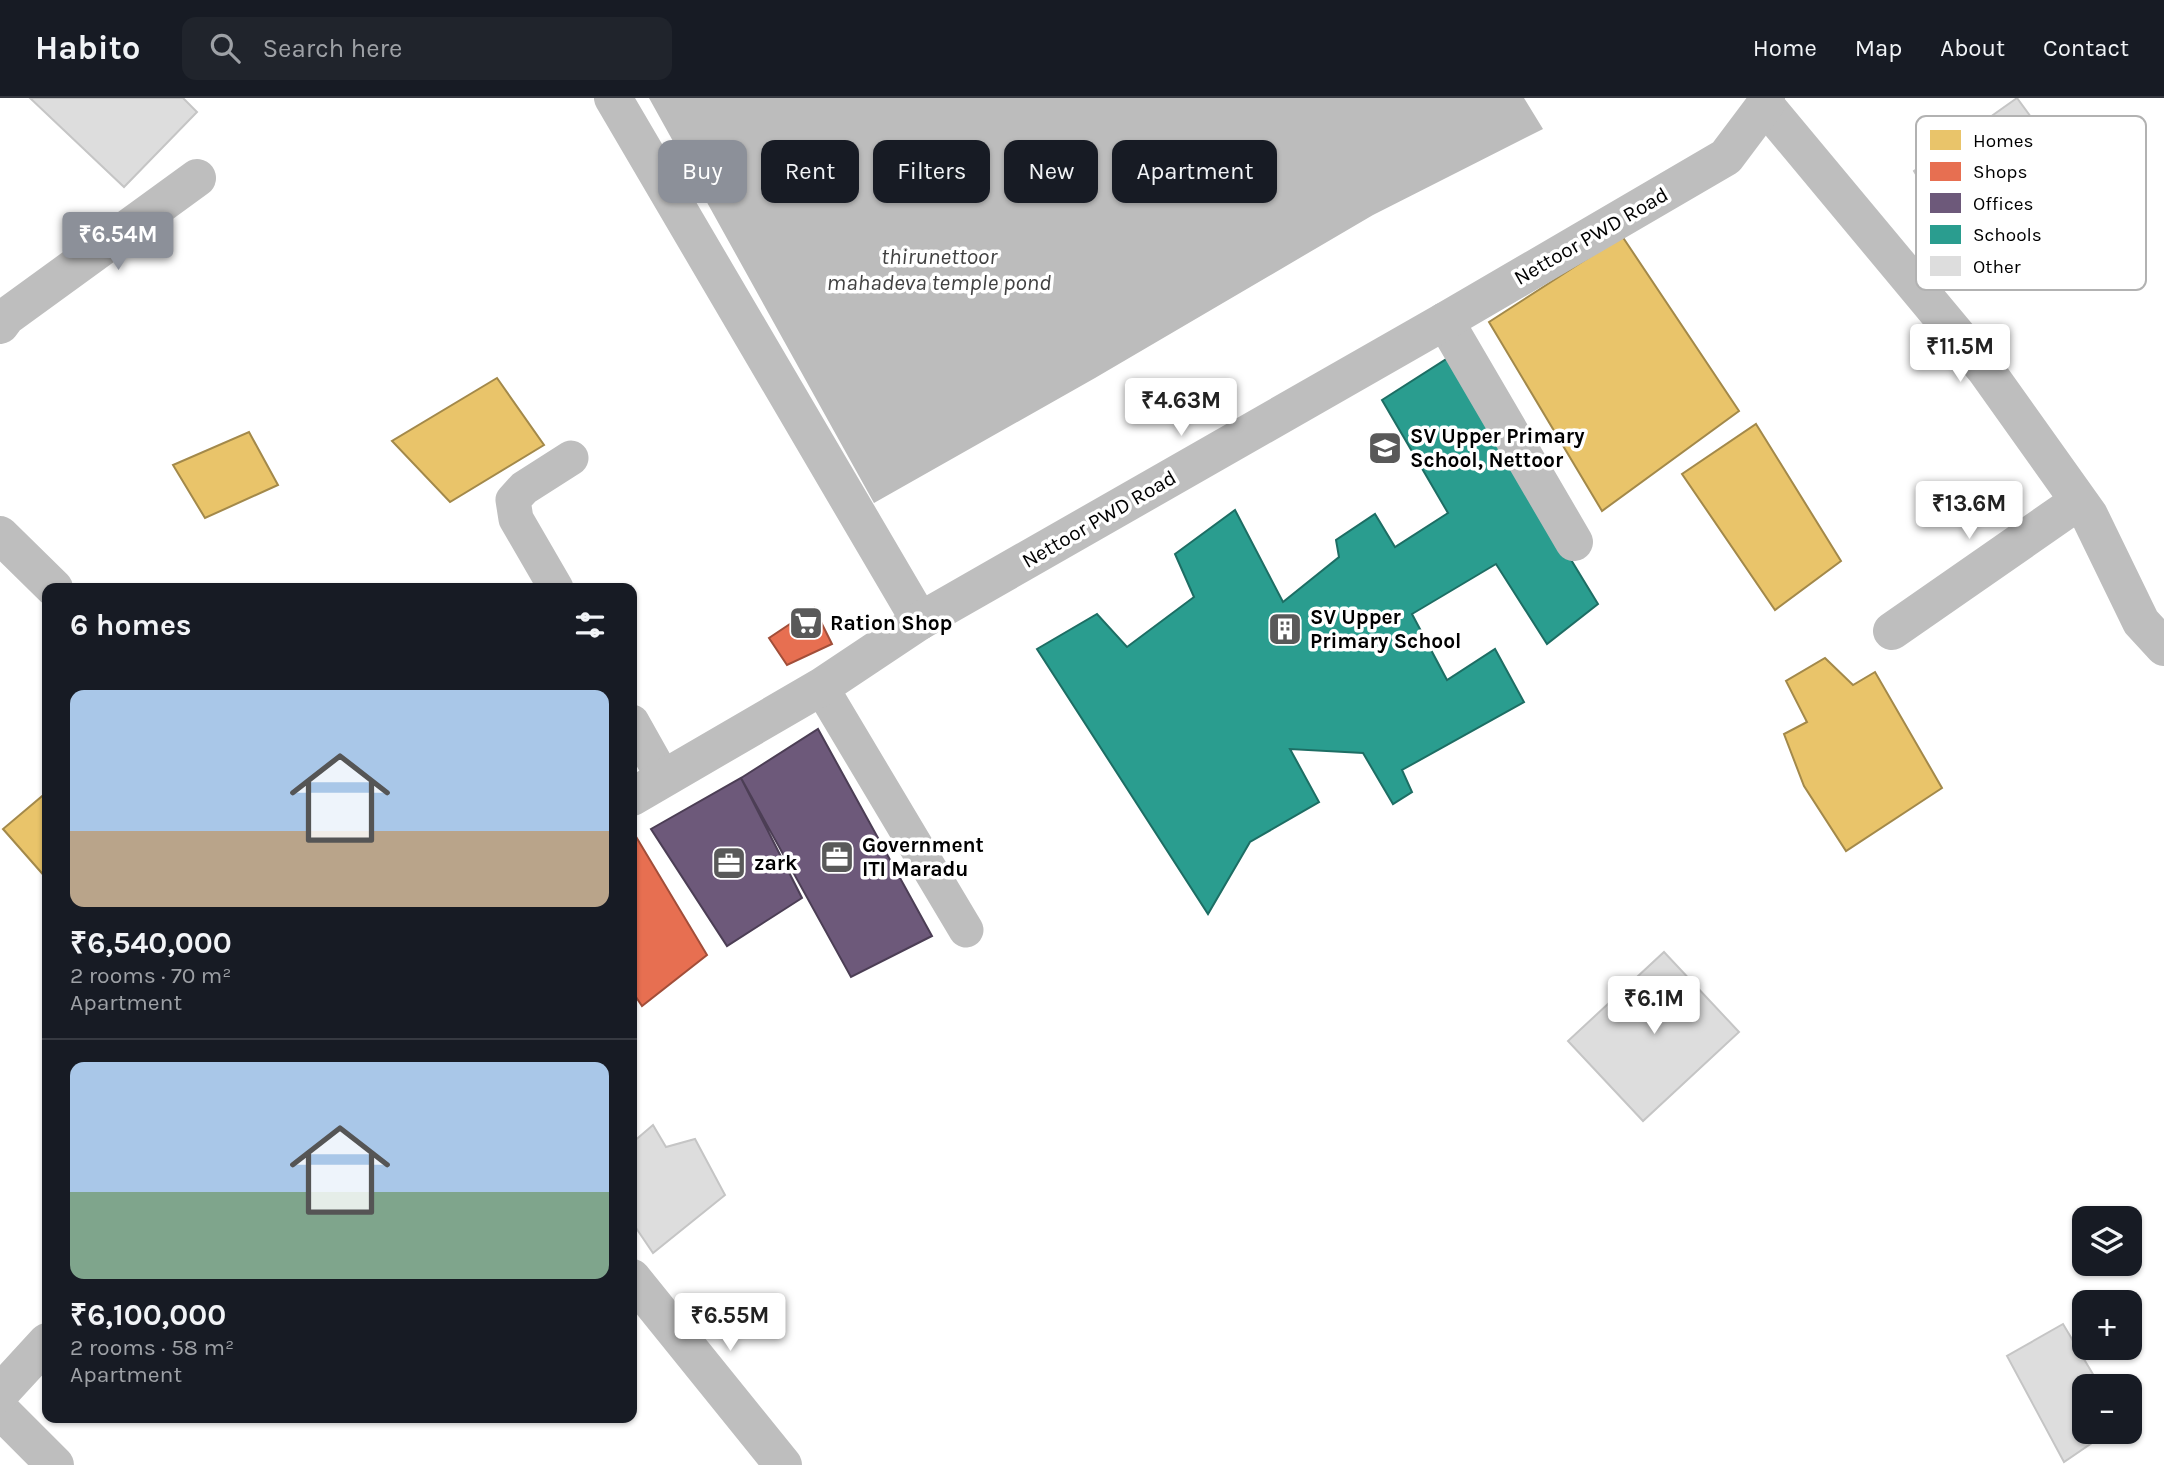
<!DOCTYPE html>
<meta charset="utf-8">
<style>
body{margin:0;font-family:Karla,sans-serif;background:#20242c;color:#f1f3f6;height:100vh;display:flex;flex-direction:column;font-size:26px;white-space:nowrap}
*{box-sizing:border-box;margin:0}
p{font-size:23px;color:#9ea1a6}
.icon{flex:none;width:38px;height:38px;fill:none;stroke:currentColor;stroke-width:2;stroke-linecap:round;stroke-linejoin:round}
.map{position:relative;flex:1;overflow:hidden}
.panel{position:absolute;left:42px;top:485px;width:595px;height:840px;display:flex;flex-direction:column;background:#171b24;border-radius:14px;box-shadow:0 2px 5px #0004}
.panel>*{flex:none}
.guide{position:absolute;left:658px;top:42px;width:665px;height:63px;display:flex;gap:14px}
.buttons{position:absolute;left:2072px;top:1108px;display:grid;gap:14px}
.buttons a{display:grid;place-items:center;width:70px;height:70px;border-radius:14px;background:#171b24;box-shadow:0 2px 5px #0004;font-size:35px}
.price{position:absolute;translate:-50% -60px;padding:0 16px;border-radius:7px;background:#fff;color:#222;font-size:23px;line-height:46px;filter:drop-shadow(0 2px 4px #0008)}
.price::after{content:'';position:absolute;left:50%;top:42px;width:21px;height:16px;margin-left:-10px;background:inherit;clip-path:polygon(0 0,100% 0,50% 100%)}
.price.current{background:#8c9099;color:#fff}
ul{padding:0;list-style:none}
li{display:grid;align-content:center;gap:14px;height:371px;padding:0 28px}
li+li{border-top:2px solid #363941}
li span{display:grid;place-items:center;height:217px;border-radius:14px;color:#555}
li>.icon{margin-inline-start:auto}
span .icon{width:126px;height:126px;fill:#fffc;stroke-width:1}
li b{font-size:30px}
h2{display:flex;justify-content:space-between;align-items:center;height:84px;padding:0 28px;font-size:30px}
.tag{padding:0 24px;border-radius:14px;background:#171b24;box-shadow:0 2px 5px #0004;font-size:24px;line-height:63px}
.tag.current{background:#8c9099;color:#fff}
header{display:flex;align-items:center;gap:42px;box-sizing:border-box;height:98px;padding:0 35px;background:#171b24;border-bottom:2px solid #363941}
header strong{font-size:33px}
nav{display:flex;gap:38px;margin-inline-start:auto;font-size:24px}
.search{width:490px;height:63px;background:#20242c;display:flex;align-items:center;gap:18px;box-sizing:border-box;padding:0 24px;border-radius:14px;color:#9ea1a6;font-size:26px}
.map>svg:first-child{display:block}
</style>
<header>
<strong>Habito</strong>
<div class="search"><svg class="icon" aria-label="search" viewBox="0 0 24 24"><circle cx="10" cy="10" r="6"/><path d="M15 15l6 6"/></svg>Search here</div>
<nav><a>Home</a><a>Map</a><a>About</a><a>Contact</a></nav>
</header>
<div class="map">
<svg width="2164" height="1367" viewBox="0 0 2164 1367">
<rect width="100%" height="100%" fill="#fff"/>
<path fill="#bcbcbc" d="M649,0H1524L1543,31L1373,117L1095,280L874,405Z"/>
<path fill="#e9c46a" stroke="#a3894a" stroke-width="2" d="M1622,138L1739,313L1602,413L1489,224Z
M497,280L544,347L450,404L392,343Z
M1756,326L1841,463L1775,512L1682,376Z
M249,334L278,387L205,420L173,367Z
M1825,560L1853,587L1875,574L1942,690L1846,753L1804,688L1784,636L1807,624L1786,583Z
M47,694V781L3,731Z"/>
<path fill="#e76f51" stroke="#a24e39" stroke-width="2" d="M814,510L832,546L787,567L769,540Z
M635,737L707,857L642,908L632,893V739Z"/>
<path fill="#6d597a" stroke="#4c3e55" stroke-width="2" d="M818,631L932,838L851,879L741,680Z
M741,680L802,800L727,848L651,731Z"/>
<path fill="#2a9d8f" stroke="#1d6e64" stroke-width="2" d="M1448,260L1598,506L1547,546L1496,466L1412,516L1447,582L1495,551L1524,604L1402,672L1412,694L1393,706L1363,655L1290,651L1319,704L1250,744L1208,816L1037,551L1097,516L1127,549L1194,499L1175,456L1235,412L1283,504L1339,459L1336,442L1375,416L1395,449L1448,415L1382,302Z"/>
<path fill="#ddd" stroke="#c5c5c5" stroke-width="2" d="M30,0H183L197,14L124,89Z
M2017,0L2075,79L1959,148L1914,73Z
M1664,854L1739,934L1643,1023L1568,943Z
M653,1027L666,1049L695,1041L725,1097L653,1155L632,1124V1045Z
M2063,1226L2100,1288H2084V1334H2108L2064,1364L2007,1258Z"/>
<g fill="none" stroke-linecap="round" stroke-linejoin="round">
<path stroke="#bebebe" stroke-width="35" d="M556,490L516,421L513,402L524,390L571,360
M821,589L966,832
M632,624L664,681"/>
<path stroke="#bebebe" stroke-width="38" d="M613,0L920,523
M1765,7L1985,271L2089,417L2141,524L2164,549
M1445,223L1574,444
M0,227L6,219L197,80
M1892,533L2079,403
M0,1312L55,1367"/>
<path stroke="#bebebe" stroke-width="38" d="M0,437L54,490
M632,699L821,589L920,523L1445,223L1726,59L1765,7L1766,0
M632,1180L783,1367
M0,1295L47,1244"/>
</g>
<defs>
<g id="school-square" transform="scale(1.75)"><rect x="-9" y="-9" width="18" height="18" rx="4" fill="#595959" stroke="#fff"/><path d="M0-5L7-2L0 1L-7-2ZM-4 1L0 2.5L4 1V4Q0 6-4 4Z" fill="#fff"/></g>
<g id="supermarket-square" transform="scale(1.75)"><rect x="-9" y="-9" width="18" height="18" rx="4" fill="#595959" stroke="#fff"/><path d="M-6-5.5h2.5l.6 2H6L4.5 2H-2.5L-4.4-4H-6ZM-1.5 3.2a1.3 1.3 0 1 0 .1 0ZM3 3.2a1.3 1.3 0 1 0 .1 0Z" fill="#fff"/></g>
<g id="building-square" transform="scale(1.75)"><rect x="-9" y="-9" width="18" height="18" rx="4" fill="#595959" stroke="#fff"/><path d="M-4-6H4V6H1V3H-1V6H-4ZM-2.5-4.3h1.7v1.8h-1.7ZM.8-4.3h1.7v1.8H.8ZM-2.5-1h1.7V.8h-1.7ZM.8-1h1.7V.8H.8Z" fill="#fff"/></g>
<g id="office-square" transform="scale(1.75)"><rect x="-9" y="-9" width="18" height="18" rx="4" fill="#595959" stroke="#fff"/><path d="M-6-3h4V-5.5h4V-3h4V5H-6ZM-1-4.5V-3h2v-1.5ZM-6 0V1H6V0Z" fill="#fff"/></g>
</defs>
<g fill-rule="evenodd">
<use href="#school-square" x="1385" y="350"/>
<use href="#supermarket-square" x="806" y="525"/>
<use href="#building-square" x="1285" y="531"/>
<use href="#office-square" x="837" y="759"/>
<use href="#office-square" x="729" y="765"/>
</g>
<g text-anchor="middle" stroke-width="7" stroke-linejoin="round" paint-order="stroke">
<g font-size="21" fill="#000" stroke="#fff">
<text transform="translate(1591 138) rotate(-30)" y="7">Nettoor PWD Road</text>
<text transform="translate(1099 421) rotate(-30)" y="7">Nettoor PWD Road</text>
</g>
<g font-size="21" font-weight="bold" fill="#000" stroke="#fff" text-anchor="start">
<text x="1410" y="345">SV Upper Primary<tspan x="1410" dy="24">School, Nettoor</tspan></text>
<text x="1310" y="526">SV Upper<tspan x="1310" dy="24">Primary School</tspan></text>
<text x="830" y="532">Ration Shop</text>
<text x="862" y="754">Government<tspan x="862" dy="24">ITI Maradu</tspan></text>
<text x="754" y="772">zark</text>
</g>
<g font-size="23" font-style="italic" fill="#414141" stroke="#fff">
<text x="939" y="166">thirunettoor<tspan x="939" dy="26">mahadeva temple pond</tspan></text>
</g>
</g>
<rect x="1916" y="18" width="230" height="174" rx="10" fill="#fff" stroke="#b2b2b2" stroke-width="2"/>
<rect x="1930" y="32" width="31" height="20" fill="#e9c46a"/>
<rect x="1930" y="64" width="31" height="19" fill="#e76f51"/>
<rect x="1930" y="95" width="31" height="20" fill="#6d597a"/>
<rect x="1930" y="127" width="31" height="19" fill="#2a9d8f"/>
<rect x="1930" y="158" width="31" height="20" fill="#ddd"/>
<g font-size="19" fill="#000">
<text x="1973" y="49">Homes</text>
<text x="1973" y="80">Shops</text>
<text x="1973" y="112">Offices</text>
<text x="1973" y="143">Schools</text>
<text x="1973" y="175">Other</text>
</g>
</svg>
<div class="buttons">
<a><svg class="icon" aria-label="layers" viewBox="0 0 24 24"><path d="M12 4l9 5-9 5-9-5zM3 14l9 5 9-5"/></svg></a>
<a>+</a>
<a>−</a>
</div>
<b class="price current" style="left:118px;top:174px">₹6.54M</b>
<b class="price" style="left:1960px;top:286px">₹11.5M</b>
<b class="price" style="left:1181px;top:340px">₹4.63M</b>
<b class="price" style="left:1969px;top:443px">₹13.6M</b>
<b class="price" style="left:1654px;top:938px">₹6.1M</b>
<b class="price" style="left:730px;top:1255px">₹6.55M</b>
<div class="guide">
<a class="tag current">Buy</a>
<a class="tag">Rent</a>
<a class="tag">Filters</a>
<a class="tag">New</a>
<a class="tag">Apartment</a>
</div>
<section class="panel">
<h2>6 homes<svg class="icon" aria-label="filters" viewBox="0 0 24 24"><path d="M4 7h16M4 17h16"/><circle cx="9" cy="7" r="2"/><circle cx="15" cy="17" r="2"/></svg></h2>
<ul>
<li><span style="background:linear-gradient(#a9c7e8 65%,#b9a48a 0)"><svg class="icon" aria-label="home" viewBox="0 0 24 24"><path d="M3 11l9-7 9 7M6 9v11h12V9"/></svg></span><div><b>₹6,540,000</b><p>2 rooms · 70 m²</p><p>Apartment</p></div></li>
<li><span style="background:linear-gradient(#a9c7e8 60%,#7fa58c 0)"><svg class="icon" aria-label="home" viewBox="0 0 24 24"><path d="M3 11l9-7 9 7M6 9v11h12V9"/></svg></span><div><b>₹6,100,000</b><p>2 rooms · 58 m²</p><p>Apartment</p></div></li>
</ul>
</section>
</div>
